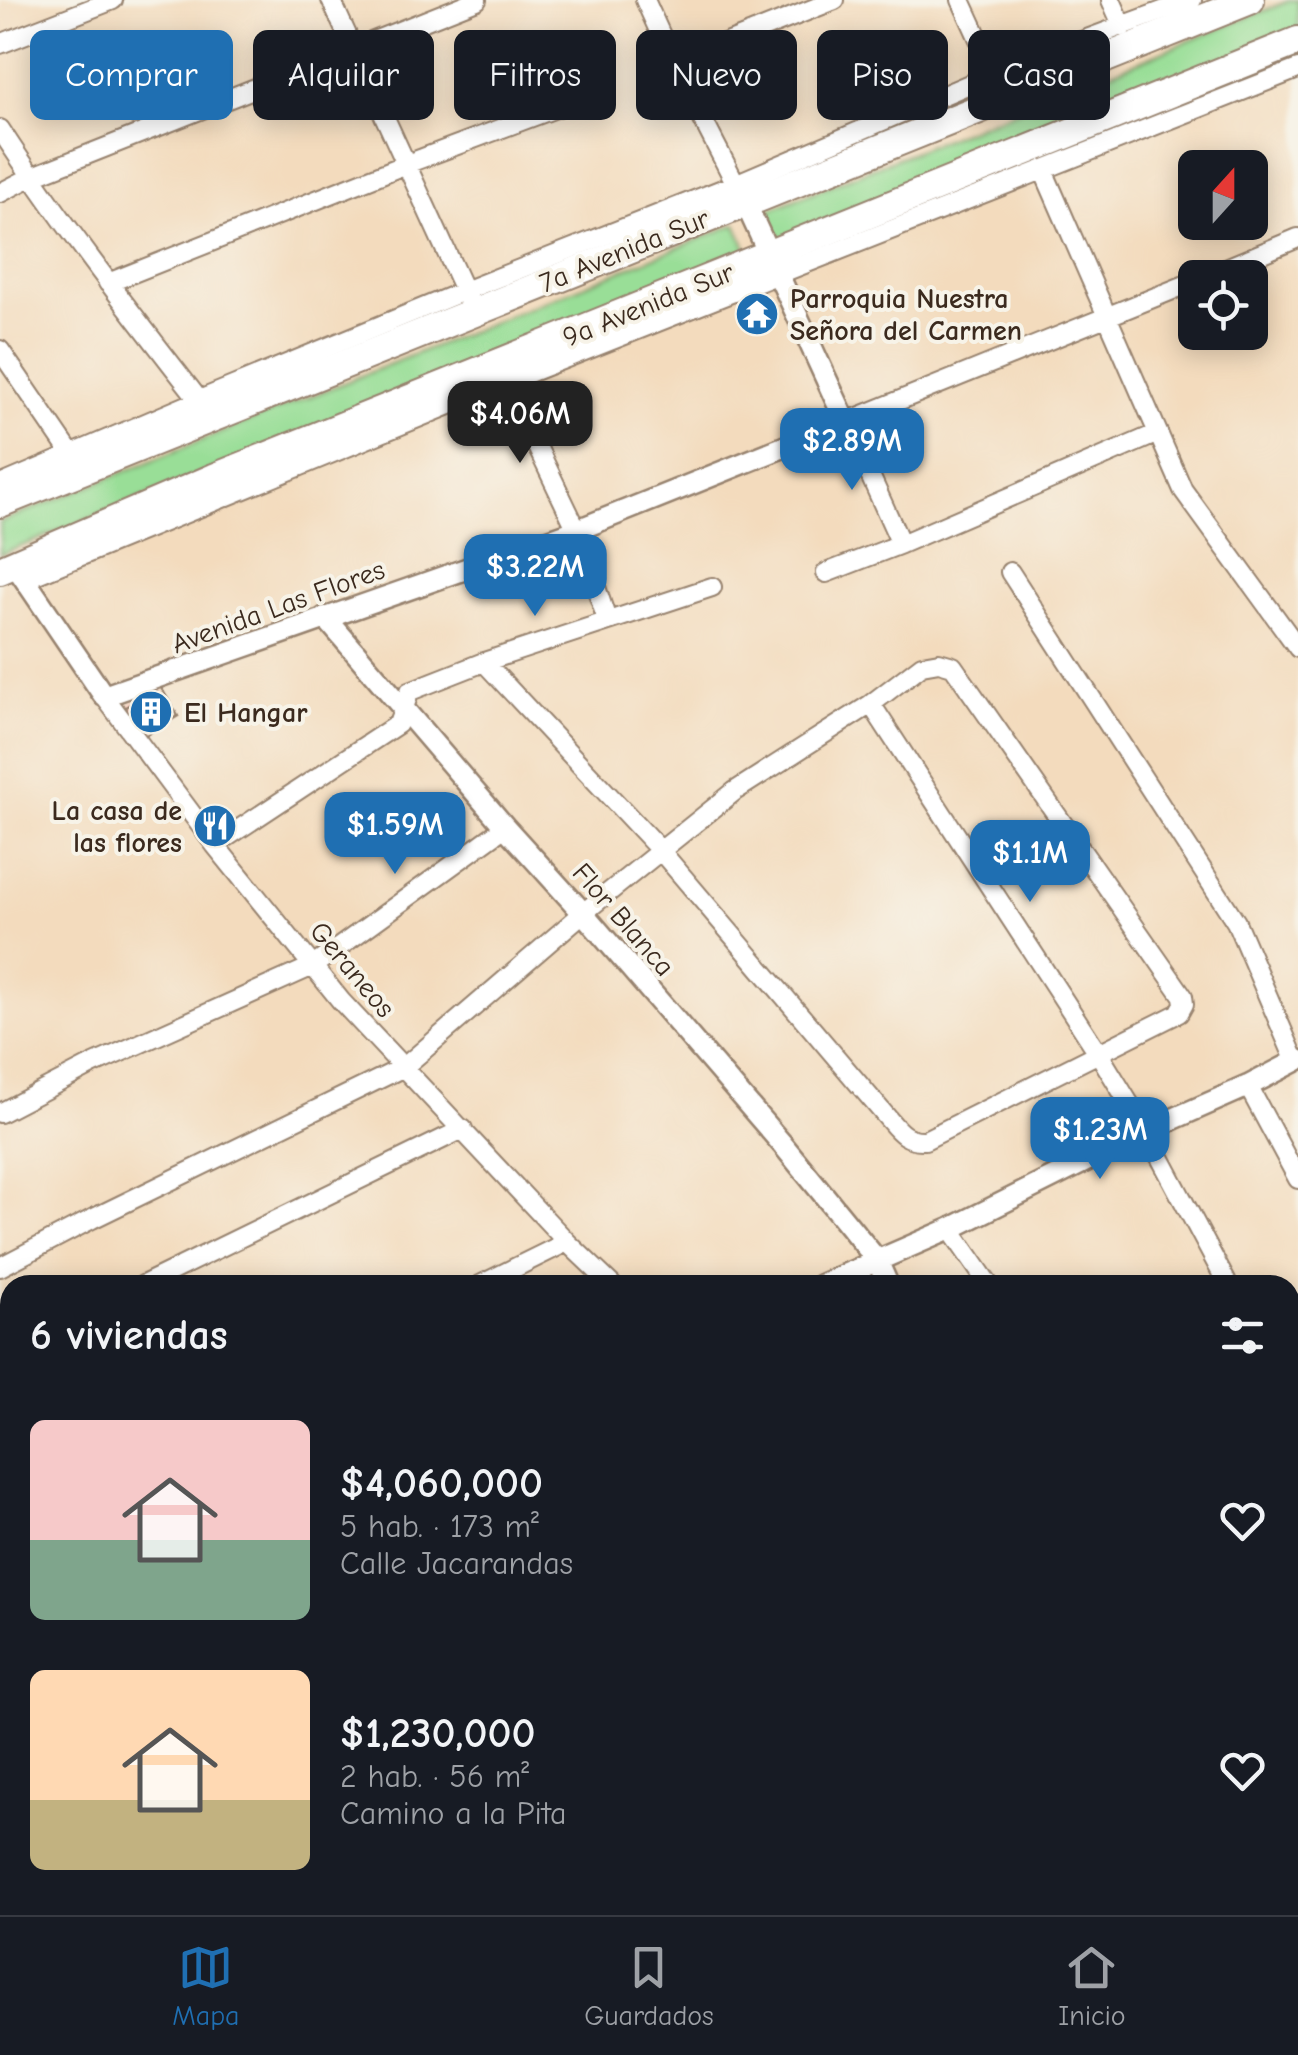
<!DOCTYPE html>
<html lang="es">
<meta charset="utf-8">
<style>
body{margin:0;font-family:"Comic Neue",sans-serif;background:#242831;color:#f1f3f6;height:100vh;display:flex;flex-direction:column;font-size:38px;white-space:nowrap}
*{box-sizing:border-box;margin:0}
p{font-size:32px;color:#9ea1a6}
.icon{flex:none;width:55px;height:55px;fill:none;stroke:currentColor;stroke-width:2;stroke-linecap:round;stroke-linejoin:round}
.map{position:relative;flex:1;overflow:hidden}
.drawer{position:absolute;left:0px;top:1275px;width:1300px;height:640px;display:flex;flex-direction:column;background:#171b24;border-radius:30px 30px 0 0;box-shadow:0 5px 25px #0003}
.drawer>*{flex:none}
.hud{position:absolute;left:30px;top:30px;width:1240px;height:90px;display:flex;gap:20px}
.needle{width:65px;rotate:21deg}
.tools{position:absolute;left:1178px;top:150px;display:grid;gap:20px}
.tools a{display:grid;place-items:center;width:90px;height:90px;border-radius:15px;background:#171b24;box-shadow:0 5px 25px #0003;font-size:50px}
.price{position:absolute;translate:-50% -85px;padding:0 22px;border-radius:20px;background:#1f6fb2;color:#fff;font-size:32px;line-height:65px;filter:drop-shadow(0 2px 5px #0008)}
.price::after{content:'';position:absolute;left:50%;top:60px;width:30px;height:22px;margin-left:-15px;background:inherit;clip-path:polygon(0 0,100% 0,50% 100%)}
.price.on{background:#222;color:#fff}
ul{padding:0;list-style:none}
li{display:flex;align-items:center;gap:30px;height:250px;padding:0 30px}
li span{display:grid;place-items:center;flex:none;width:280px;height:200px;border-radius:15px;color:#555}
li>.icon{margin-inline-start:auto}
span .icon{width:120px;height:120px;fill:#fffc;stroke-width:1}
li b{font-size:42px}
h2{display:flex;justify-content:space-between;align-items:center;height:120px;padding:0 30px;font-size:42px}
.pill{padding:0 35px;border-radius:15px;background:#171b24;box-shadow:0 5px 25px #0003;font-size:35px;line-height:90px}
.pill.on{background:#1f6fb2;color:#fff}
.menu{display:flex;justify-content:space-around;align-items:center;height:140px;border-top:2px solid #363941;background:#171b24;font-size:28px;color:#9ea1a6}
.menu a{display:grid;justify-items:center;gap:5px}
.menu .on{color:#1f6fb2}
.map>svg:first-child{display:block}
</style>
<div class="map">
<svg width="1298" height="1915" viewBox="0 0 1298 1915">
<rect width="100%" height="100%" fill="#f7f3e8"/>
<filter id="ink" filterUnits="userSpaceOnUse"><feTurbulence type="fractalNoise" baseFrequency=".01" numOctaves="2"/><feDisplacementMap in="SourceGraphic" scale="20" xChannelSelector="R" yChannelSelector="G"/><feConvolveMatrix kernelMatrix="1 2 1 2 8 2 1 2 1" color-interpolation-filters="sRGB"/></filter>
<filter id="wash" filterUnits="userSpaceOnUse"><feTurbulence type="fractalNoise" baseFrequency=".0048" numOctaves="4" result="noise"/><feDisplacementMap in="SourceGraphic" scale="40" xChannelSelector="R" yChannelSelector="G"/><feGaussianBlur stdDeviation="2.25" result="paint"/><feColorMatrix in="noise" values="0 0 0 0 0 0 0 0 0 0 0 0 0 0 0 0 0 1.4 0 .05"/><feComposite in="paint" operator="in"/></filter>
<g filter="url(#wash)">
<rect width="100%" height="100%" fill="#f3dbbd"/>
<path fill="#99de97" stroke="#6a845a" stroke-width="2.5" d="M1291,0H1298V31L778,241L766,211Z
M736,224L749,254L0,555V522Z"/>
<g id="blocks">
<path fill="#f8a194" d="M160,686L178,716L141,738L124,708Z
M528,1905H608L617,1915H517Z"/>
</g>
</g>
<g filter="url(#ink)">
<use href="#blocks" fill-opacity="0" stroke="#97826e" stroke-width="2.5"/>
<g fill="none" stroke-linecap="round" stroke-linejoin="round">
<g stroke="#97826e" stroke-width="22">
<path id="minor" d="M331,0L468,299
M645,0L674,64L740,192
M961,0L998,81
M1111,0L1123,27
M0,44L113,0
M674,64L835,0
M0,129C61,223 130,311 199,400
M1043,170L1183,490L1298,648
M0,193L31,177L477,0
M1202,278L1298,238
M108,283L404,165L596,93
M0,350L71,454
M506,382L577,530L607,620
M0,485L199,400L464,291L735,184L995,73L1192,0
M901,544L846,422L1195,281
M1010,572L1236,922L1296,1062
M826,573L901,544L1158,433
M25,579L506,382L1298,69
M104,696L215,845L341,1001L567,1242L612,1285
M871,704L1099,1054L1146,1131L1228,1285
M215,845L398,724L410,691L484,662L712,587
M1248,1086L1298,1179
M0,1113L92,1065L313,966L505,827
M950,1229L989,1285
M0,1267L92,1219L404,1067L583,913L735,791L871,704L922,665L939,662L953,666L1183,996L1184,1004L1179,1013L925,1140C904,1141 898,1130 885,1115L660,850L484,662
M143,1285L463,1129
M480,1285L567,1242
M0,1357L10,1352
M1290,1402L1298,1413
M0,1528L10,1523
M1290,1600L1298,1611
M1290,1803L1298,1797
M886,1905L890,1915
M1007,1905L1012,1915
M1147,1915L1160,1905"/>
</g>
<g stroke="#97826e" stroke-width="25">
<path id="tertiary" d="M15,565L104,696L577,530L846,422L745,202
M325,617L505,827L583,913L783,1145L877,1260L888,1285
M821,1285L950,1229L1146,1131L1248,1086L1298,1060
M0,1692L10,1683
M1131,1905L1136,1915"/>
</g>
<g stroke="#97826e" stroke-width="32">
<path id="primary" d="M0,503L1250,0
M0,570L214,478L1298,41"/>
</g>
<use href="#minor" stroke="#fff" stroke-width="18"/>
<use href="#tertiary" stroke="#fff" stroke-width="20"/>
<use href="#primary" stroke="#fff" stroke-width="28"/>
</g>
</g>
<defs>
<g id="temple-disc" transform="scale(2.25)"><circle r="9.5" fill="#1f6fb2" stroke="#f7f3e8"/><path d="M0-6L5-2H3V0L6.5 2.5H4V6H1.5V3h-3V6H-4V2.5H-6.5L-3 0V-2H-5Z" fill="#fff"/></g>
<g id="building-disc" transform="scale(2.25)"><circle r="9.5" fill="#1f6fb2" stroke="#f7f3e8"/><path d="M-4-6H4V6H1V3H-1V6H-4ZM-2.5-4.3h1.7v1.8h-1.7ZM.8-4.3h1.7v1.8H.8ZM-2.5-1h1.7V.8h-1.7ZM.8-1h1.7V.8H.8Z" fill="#fff"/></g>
<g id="restaurant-disc" transform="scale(2.25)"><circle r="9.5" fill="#1f6fb2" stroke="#f7f3e8"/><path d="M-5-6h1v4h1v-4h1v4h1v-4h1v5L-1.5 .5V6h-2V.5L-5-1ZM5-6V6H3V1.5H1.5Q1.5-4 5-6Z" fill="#fff"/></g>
</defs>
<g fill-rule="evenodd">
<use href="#temple-disc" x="757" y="314"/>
<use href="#building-disc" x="151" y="712"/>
<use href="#restaurant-disc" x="215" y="826"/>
</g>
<g text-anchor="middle" stroke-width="8" stroke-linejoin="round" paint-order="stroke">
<g font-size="28" fill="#3b2a1e" stroke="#f7f3e8">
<text transform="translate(624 250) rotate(-22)" y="10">7a Avenida Sur</text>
<text transform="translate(648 304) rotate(-22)" y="10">9a Avenida Sur</text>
<text transform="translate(278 606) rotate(-20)" y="10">Avenida Las Flores</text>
<text transform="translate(624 919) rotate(49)" y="10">Flor Blanca</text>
<text transform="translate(353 969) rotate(50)" y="10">Geraneos</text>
</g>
<g font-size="28" font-weight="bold" fill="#3b2a1e" stroke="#f7f3e8" text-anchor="start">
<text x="790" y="308">Parroquia Nuestra<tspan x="790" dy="32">Señora del Carmen</tspan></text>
<text x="184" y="722">El Hangar</text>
<text x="182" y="820" text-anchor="end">La casa de<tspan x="182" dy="32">las flores</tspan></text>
</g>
</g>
</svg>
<div class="tools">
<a><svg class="needle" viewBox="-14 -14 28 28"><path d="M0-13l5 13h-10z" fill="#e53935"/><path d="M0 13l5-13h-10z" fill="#9ea1a6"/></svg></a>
<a><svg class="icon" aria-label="locate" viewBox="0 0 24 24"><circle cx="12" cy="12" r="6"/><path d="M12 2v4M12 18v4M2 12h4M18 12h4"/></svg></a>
</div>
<b class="price on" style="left:520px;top:466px">$4.06M</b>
<b class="price" style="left:852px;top:493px">$2.89M</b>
<b class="price" style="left:535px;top:619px">$3.22M</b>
<b class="price" style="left:395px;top:877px">$1.59M</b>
<b class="price" style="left:1030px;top:905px">$1.1M</b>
<b class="price" style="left:1100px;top:1182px">$1.23M</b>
<div class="hud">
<a class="pill on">Comprar</a>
<a class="pill">Alquilar</a>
<a class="pill">Filtros</a>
<a class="pill">Nuevo</a>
<a class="pill">Piso</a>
<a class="pill">Casa</a>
</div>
<section class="drawer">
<h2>6 viviendas<svg class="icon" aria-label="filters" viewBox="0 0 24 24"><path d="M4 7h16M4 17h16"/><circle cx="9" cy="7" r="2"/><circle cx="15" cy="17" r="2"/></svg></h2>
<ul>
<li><span style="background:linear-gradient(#f6c9c9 60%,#7fa58c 0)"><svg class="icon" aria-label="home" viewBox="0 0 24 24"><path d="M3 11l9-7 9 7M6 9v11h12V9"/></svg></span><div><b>$4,060,000</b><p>5 hab. · 173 m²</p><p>Calle Jacarandas</p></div><svg class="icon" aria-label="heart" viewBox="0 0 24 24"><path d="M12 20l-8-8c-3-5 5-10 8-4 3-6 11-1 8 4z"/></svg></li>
<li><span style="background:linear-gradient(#ffd9b3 65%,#c2b280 0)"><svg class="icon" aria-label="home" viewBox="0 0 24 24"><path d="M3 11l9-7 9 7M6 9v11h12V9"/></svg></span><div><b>$1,230,000</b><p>2 hab. · 56 m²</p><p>Camino a la Pita</p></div><svg class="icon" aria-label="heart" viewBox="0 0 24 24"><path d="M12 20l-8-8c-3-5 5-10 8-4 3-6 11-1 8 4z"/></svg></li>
</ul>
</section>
</div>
<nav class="menu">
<a class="on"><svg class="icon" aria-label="map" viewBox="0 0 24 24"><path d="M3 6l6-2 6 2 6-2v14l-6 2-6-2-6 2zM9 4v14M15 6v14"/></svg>Mapa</a>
<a><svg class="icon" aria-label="saved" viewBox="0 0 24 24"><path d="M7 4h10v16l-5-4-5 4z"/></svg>Guardados</a>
<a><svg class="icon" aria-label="home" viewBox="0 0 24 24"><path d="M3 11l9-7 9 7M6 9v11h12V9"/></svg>Inicio</a>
</nav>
